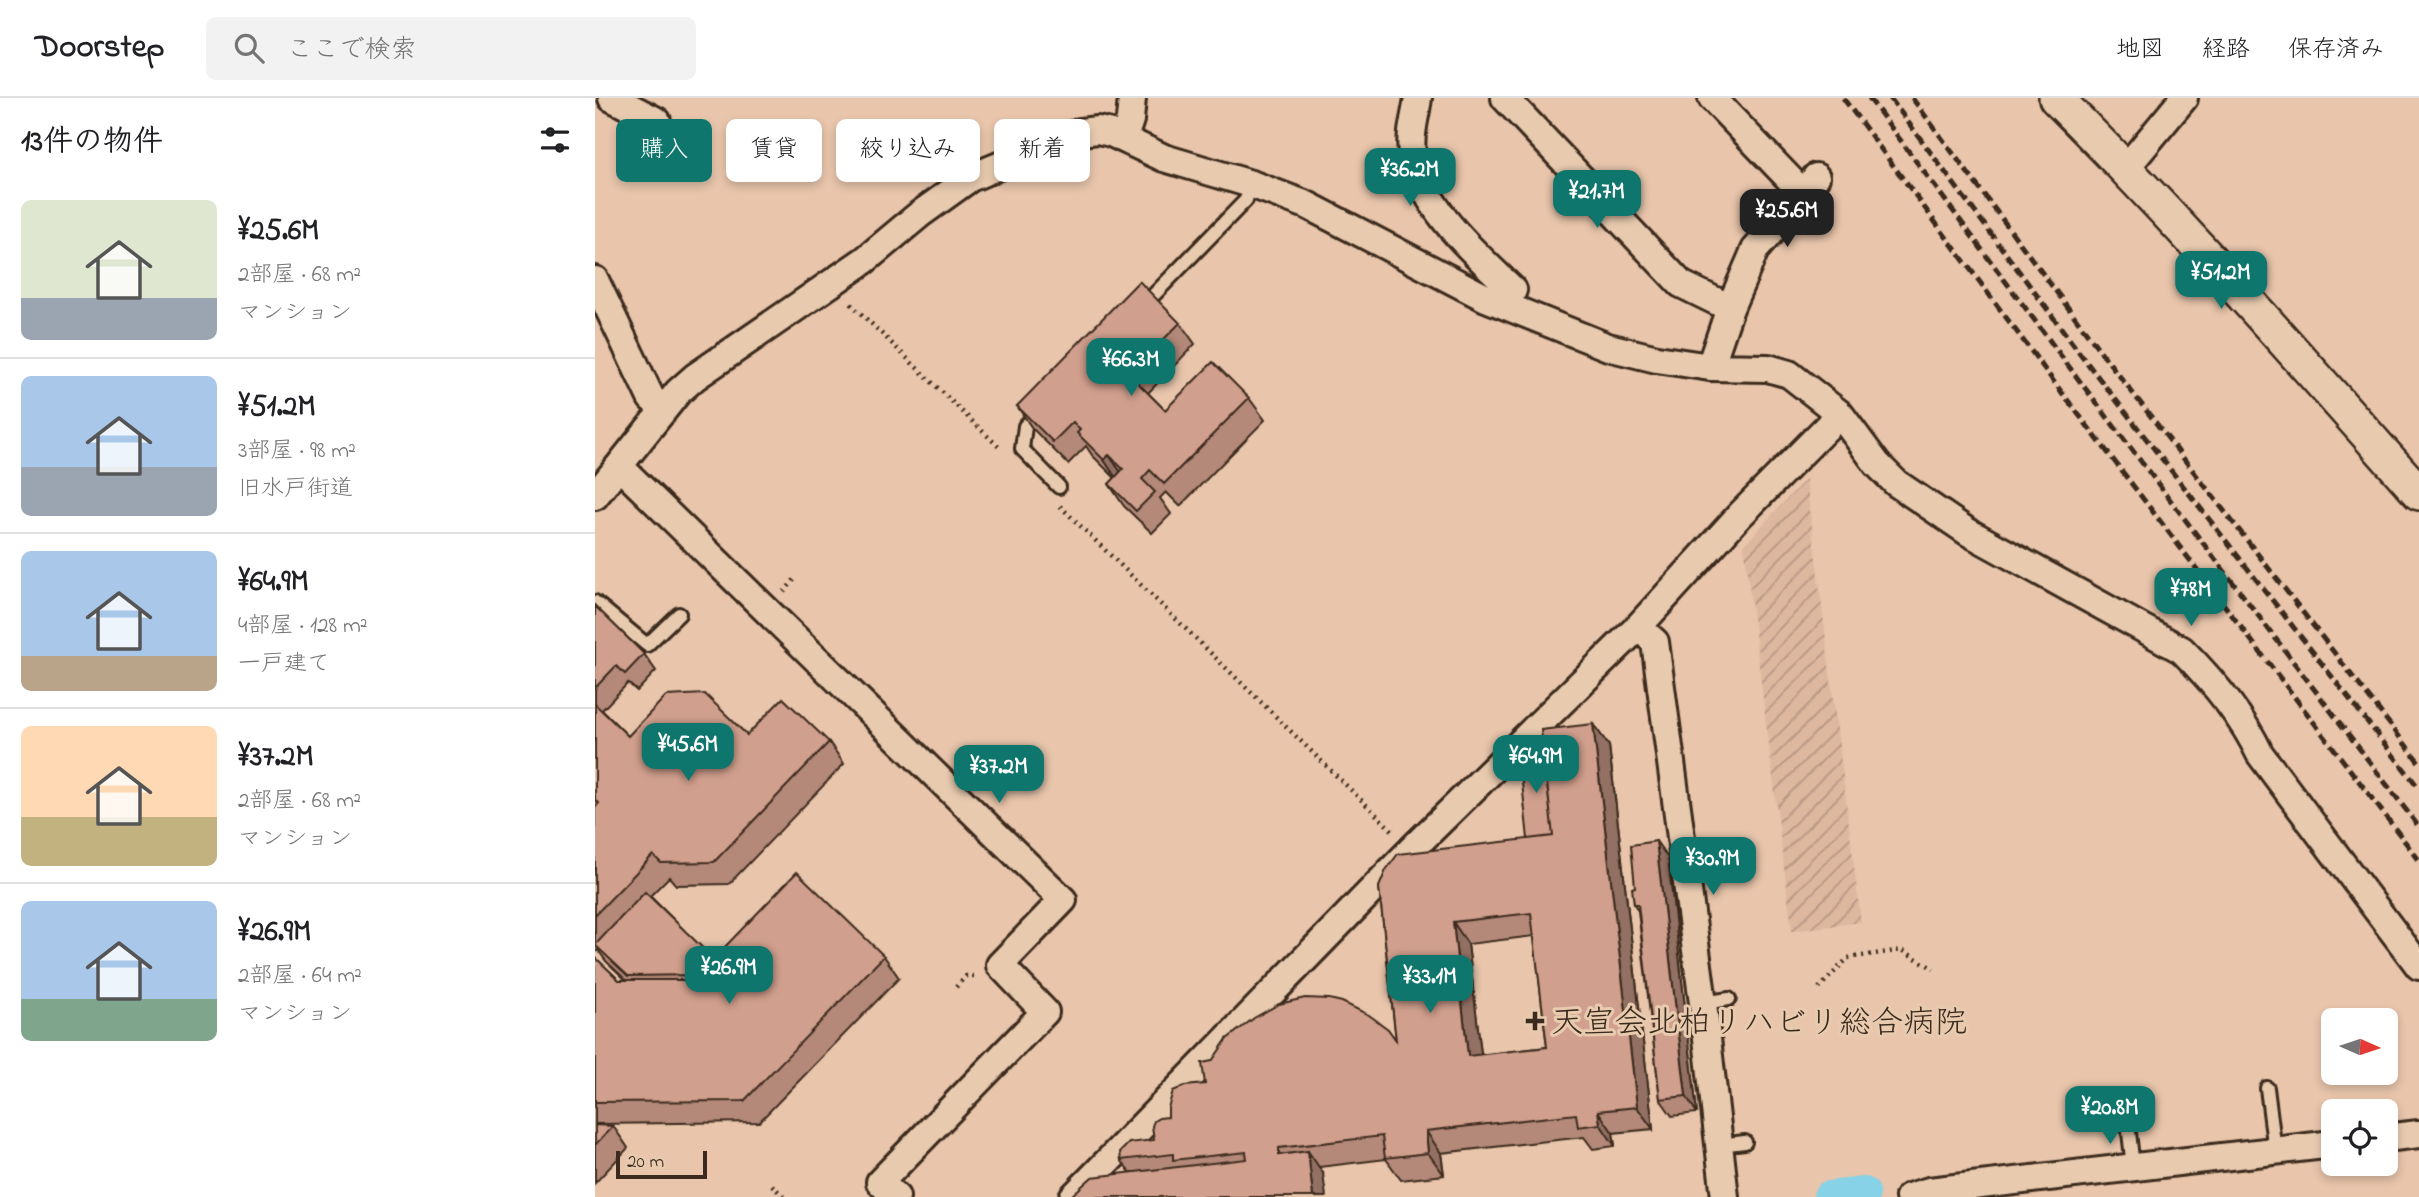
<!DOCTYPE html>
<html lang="ja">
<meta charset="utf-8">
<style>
body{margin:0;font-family:"Indie Flower","Klee One",sans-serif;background:#f2f2f2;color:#202124;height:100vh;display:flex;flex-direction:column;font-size:26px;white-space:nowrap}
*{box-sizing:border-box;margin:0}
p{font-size:23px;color:#757577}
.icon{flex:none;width:38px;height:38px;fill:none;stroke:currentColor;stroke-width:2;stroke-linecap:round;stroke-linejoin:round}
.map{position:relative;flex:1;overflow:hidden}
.drawer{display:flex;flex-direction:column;background:#fff;width:595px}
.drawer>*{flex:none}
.guide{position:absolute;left:21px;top:21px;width:665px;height:63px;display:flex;gap:14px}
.needle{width:46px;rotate:93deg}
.fabs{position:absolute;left:1726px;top:910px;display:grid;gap:14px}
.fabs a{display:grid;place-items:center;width:77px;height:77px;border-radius:10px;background:#fff;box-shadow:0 4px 10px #0003;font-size:35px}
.scale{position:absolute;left:21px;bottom:18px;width:91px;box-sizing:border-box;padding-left:7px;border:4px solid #3b2a1e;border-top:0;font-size:19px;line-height:24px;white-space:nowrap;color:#3b2a1e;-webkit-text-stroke:5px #e8cbaf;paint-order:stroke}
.price{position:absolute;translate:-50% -60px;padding:0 16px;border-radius:14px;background:#0f766e;color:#fff;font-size:23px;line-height:46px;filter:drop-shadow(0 2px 4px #0008)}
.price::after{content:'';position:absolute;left:50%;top:42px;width:21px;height:16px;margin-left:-10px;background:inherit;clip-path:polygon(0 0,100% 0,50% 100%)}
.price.on{background:#222;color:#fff}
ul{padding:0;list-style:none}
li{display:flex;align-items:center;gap:21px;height:175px;padding:0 21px}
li+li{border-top:2px solid #e0e0e0}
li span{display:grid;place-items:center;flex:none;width:196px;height:140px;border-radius:10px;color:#555}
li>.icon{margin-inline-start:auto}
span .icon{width:84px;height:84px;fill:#fffc;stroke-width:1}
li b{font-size:30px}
h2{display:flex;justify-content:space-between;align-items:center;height:84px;padding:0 21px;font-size:30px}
.pill{padding:0 24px;border-radius:10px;background:#fff;box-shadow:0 4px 10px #0003;font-size:24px;line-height:63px}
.pill.on{background:#0f766e;color:#fff}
header{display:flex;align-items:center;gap:42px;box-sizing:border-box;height:98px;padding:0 35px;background:#fff;border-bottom:2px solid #e0e0e0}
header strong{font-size:33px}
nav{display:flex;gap:38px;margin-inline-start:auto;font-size:24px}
.search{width:490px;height:63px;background:#f2f2f2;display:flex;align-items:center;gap:18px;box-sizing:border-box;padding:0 24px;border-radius:10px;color:#757577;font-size:26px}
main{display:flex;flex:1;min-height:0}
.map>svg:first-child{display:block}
</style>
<header>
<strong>Doorstep</strong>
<div class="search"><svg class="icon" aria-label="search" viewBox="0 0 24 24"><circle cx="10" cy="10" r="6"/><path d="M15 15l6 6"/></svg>ここで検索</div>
<nav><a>地図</a><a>経路</a><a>保存済み</a></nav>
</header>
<main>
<section class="drawer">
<h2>13件の物件<svg class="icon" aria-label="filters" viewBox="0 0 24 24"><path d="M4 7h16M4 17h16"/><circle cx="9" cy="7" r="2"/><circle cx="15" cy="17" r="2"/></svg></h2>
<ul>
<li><span style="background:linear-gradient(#dfe7d0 70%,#9aa5b1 0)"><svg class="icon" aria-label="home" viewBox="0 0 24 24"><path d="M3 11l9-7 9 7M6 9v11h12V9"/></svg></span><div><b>¥25.6M</b><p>2部屋 · 68 m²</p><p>マンション</p></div></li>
<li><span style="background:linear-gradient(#a9c7e8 65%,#9aa5b1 0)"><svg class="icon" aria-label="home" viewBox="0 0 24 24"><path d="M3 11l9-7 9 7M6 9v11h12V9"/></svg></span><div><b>¥51.2M</b><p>3部屋 · 98 m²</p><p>旧水戸街道</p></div></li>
<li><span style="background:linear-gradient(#a9c7e8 75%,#b9a48a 0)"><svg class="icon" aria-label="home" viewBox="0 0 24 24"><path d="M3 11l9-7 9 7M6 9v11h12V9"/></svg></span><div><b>¥64.9M</b><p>4部屋 · 128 m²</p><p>一戸建て</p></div></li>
<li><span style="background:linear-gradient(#ffd9b3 65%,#c2b280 0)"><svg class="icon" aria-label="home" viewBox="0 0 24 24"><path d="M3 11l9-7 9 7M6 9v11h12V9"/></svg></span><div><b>¥37.2M</b><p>2部屋 · 68 m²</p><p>マンション</p></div></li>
<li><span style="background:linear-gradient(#a9c7e8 70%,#7fa58c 0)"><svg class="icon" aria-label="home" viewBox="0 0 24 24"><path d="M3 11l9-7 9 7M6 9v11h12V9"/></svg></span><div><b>¥26.9M</b><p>2部屋 · 64 m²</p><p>マンション</p></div></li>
</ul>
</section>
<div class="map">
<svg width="1824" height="1099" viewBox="0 0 1824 1099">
<defs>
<pattern id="industrial-furrows" width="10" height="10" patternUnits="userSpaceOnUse" patternTransform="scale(1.75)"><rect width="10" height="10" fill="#deb79f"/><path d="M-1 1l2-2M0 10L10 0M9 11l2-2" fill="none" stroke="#b59581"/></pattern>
</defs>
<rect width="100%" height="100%" fill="#e8c5ab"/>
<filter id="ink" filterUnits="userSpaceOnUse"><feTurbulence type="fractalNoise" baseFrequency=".0143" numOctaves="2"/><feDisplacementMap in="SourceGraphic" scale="14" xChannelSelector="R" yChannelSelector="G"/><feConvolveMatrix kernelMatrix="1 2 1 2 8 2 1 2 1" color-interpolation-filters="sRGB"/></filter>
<g filter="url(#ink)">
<path fill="url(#industrial-furrows)" d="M1211,381L1266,824L1197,833L1149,447Z"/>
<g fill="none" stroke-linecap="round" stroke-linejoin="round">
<path stroke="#87d2e7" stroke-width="32" d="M1234,1099L1269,1095"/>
<g stroke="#3b2a1e" stroke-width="18">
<path id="service" d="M548,208L651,102L656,86
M444,313L430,328L427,351L464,389
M0,504L52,547L84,516
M1108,905L1134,901
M1672,990L1680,1053
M1531,1008L1538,1069
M1124,1047L1150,1044"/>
</g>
<g stroke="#3b2a1e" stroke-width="32">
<path id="minor" d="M17,0L62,23
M823,0C821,16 814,38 817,54C828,112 878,153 918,192L911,208
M910,0L1086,186L1135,210
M1117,0L1209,96
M529,40L535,22L537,0
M1531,70L1589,0
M0,182L56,300L69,311
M1115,269L1135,210L1160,152L1209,96L1221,79
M24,368L468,802L405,867L450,914L285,1084L301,1099
M0,398L83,294L100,279L270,162L325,116L375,80L485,34L503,32L516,35L569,60L656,86L712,107L891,200L1013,249L1062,261L1115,269L1173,270L1194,276L1245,316L1282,366L1301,385L1373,434L1587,552C1617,582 1647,618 1665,656L1824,868
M1043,529L1060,544L1108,905L1130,1099
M1790,1040L1824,1036
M478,1099L817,751L1043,529L1144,418L1245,316
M1314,1099L1334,1093L1738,1046"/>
</g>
<g stroke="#3b2a1e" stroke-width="38">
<path id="tertiary" d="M1461,0C1588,127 1705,261 1824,395"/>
</g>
<path stroke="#3b2a1e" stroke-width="4.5" stroke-dasharray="2 5" stroke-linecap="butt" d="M256,206L406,351
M465,408L797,732
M189,494L199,482
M361,889L371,878H379
M1224,890L1253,860L1307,852L1339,871
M177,1087L189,1099"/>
<use href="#service" stroke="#e8cbaf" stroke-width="12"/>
<use href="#minor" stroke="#e8cbaf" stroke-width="26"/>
<use href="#tertiary" stroke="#e8cbaf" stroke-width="33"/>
<path stroke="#3b2a1e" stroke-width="5" stroke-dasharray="10 5" stroke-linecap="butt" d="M1248,0L1468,296L1824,762
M1274,0L1484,282L1824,729
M1295,0L1496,270L1824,690
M1317,0L1509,258L1824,664"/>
</g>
<path fill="#b48979" stroke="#3b2a1e" stroke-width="2" fill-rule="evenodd" d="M585,225L600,246L553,295L570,312L654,300L670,322L585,408L571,394L565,400L576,416L557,435L529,408L514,386L520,380L497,357L491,348L473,366L437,330L422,308Z
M0,508L49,556L61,573L42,593L33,585L7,612L33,638L152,637L234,644L249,666L134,786L81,787L74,779L55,798L118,861L289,858L304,880L164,1024L0,1026V859L24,882H31L11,863L3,852L0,855V710L1,709L0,708Z
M998,626L1014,648L1058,1031L1018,1035L1020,1048L998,1051L989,1039L846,1055L849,1077L806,1082L791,1061L724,1069L728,1075L535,1074L526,1062L559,1042L573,1019L610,986L801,942L784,789L933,741L948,653ZM939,838L952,949L886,957L873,846Z
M1073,760L1102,1015L1077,1018L1065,1001L1043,813L1039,806L1040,789Z
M0,1027L18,1028L33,1050L0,1085Z"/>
<path fill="#926f63" stroke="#3b2a1e" stroke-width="2" d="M514,357L529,379L524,384L509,362Z
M998,626L1014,648L1058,1031L1042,1009Z
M1061,743L1073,760L1102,1015L1091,998Z
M858,824L873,846L889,980L873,958Z
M1003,1013L1018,1035L1020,1048L1005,1026Z
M831,1033L846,1055L849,1077L833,1055Z
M713,1053L728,1075L731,1099H718Z"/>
<path fill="#d19f8d" stroke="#3b2a1e" stroke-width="2" fill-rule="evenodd" d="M544,183L585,225L534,276L570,312L618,264L654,300L569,386L555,372L547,381L560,394L541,413L514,386L528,371L514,357L509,362L482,335L485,332L478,324L458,344L422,308Z
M0,508L49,556L30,576L21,568L0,590Z
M110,596L152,637L188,600L234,644L119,764L66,765L58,757L0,817V710L4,705L0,701V606L33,638L71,598Z
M998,626L1042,1009L1003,1013L1005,1026L983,1029L981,1016L831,1033L833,1055L790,1060L787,1038L684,1050V1057L713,1053L718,1099H475L497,1079L652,1061L651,1054L578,1062V1056L526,1062L525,1054L534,1045L559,1042L557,1028L559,1023L564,1020L573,1019V1010L578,993L590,988L610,986L607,965L617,963L632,941L659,920L684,906L710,900L734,901L747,904L774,917L793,931L801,942L784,789L791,772L803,756L958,738L946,632ZM936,815L952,949L873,958L858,824Z
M948,653L958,738L933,741L924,656Z
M1061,743L1091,998L1065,1001L1043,806H1039L1037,790L1040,789L1036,747Z
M202,774L289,858L149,1003L0,1004V859L24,882H98Z
M50,794L117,859L99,877L33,878L0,847Z
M0,1027L18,1028L0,1047Z"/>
</g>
<path fill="#3b2a1e" stroke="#e8cbaf" stroke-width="2.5" d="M936.5 912.5h7v7h7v7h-7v7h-7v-7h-7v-7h7z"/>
<g text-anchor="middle" stroke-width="6" stroke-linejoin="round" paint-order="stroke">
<g font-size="32" fill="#3b2a1e" stroke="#e8cbaf" text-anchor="start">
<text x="956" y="934">天宣会北柏リハビリ総合病院</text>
</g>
</g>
</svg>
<div class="fabs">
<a><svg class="needle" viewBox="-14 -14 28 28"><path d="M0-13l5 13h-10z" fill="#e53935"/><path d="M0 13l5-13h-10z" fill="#757577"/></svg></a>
<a><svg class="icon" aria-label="locate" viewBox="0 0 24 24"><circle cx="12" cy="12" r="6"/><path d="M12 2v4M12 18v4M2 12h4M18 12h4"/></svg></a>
</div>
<div class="scale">20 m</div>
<b class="price" style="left:815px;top:110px">¥36.2M</b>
<b class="price" style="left:1002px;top:132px">¥21.7M</b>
<b class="price on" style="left:1192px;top:151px">¥25.6M</b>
<b class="price" style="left:1626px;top:213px">¥51.2M</b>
<b class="price" style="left:536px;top:300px">¥66.3M</b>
<b class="price" style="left:1596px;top:530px">¥78M</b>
<b class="price" style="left:93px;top:685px">¥45.6M</b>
<b class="price" style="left:941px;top:697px">¥64.9M</b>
<b class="price" style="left:404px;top:707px">¥37.2M</b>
<b class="price" style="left:1118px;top:799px">¥30.9M</b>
<b class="price" style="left:134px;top:908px">¥26.9M</b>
<b class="price" style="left:835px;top:917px">¥33.1M</b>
<b class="price" style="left:1515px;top:1048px">¥20.8M</b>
<div class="guide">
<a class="pill on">購入</a>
<a class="pill">賃貸</a>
<a class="pill">絞り込み</a>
<a class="pill">新着</a>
</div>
</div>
</main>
